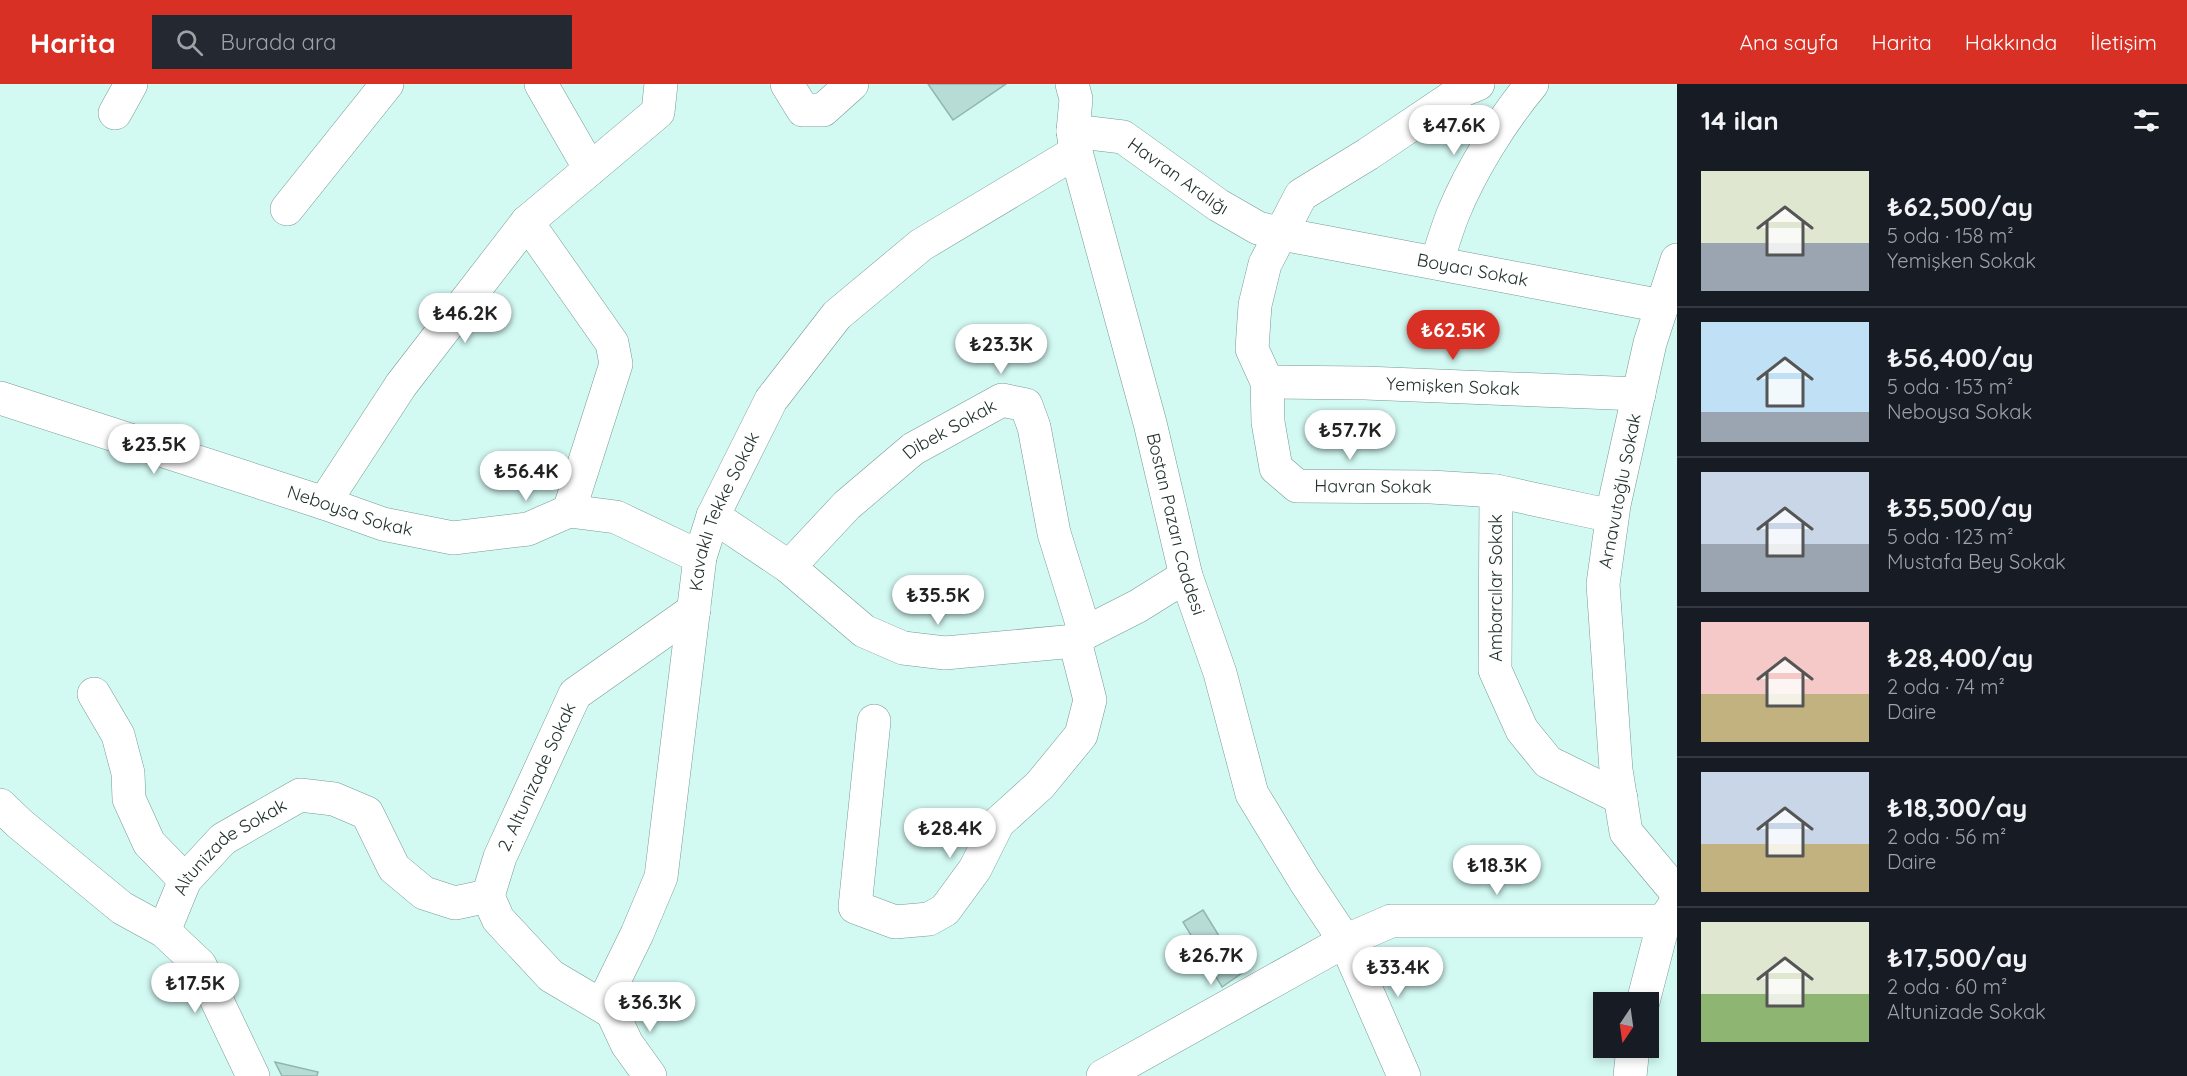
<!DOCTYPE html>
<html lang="tr">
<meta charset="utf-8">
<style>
body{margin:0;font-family:Quicksand,sans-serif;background:#242831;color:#f1f3f6;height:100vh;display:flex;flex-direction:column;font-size:22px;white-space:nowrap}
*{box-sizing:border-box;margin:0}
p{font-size:20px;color:#9ea1a6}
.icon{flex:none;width:33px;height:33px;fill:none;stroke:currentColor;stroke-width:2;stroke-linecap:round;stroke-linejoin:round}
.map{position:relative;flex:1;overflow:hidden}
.drawer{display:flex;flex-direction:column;background:#171b24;width:510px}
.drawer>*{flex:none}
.needle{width:39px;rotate:193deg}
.fabs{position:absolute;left:1593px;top:908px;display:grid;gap:12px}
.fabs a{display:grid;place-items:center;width:66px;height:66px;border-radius:0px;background:#171b24;box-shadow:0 3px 9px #0003;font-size:30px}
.price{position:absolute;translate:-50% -51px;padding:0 14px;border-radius:21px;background:#fff;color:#222;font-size:20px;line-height:39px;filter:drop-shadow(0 2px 3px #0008)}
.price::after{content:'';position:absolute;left:50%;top:36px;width:18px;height:14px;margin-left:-9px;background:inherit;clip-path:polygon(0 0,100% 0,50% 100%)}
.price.selected{background:#d93025;color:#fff}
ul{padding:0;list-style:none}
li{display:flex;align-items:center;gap:18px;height:150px;padding:0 24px}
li+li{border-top:2px solid #363941}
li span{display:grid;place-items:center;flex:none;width:168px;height:120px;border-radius:0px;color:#555}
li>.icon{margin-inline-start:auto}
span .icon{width:72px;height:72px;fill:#fffc;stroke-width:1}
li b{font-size:26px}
h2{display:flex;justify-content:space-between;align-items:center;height:72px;padding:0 24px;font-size:26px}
header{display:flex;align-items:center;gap:36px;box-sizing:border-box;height:84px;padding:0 30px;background:#d93025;color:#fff}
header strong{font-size:28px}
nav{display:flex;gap:33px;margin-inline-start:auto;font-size:21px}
.search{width:420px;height:54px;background:#242831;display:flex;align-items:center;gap:15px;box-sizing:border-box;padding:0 21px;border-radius:0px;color:#9ea1a6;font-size:22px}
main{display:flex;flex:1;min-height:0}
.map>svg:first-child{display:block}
</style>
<header>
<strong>Harita</strong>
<div class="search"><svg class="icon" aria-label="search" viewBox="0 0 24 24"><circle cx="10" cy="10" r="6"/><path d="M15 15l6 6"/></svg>Burada ara</div>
<nav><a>Ana sayfa</a><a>Harita</a><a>Hakkında</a><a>İletişim</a></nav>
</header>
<main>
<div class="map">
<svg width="1677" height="992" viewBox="0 0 1677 992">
<rect width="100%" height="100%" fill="#d3f9f3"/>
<path fill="#b7dcd6" stroke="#91b5af" stroke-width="1.5" d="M928,0H1006L953,36Z
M1203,826L1242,889L1222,903L1183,838Z
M275,978L318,988L317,992H282Z"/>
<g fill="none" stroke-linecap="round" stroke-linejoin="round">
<g stroke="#779a95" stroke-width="34">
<g id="minor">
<path d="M541,0L590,85"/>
<path d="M787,0L803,26H823L852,0"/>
<path id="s1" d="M1072,0L1076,15L1073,47L1076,68L1150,339L1186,492L1220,589L1252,710L1305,797L1345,857L1404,992"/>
<path id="s2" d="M1478,0L1463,6L1368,70L1301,111L1265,180L1255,221L1252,265L1267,298L1268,338L1276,384L1297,402L1431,403L1496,407L1612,432"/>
<path d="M115,29L131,0"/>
<path id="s3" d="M1073,47L1123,53L1218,121L1258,144L1282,150L1662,222"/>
<path d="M287,125L387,0"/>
<path d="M527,138L612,259L616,280L569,427"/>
<path d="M1677,176L1650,259L1614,421L1603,500L1616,686L1626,748L1677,809"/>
<path d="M1437,178C1442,162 1447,145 1453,130C1471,86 1502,36 1532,0"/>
<path id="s4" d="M1267,298L1365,299L1639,310"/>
<path id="s5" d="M0,314L324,419L383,440L453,454L528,445L569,427L616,433L700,473"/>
<path d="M1496,407L1495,586L1522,646L1548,678L1621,714"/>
<path d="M324,419L401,301L527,138L658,28L661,0"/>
<path d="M713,432L789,483L864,547L903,564L945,569L1075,557L1085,549L1138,522L1186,492"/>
<path id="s6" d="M789,483L847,421L913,365L1002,316L1026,321L1034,343L1054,449L1085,549"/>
<path d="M94,610L118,651L128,689L129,715L149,759L185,796"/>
<path d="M874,637L855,823L895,838L929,835L945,826L975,785L998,739L1040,701L1081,651L1090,616L1075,557"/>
<path d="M0,721L20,740L122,824L164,847L200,881L253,992"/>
<path id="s7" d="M488,812L500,773L575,610L694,526"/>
<path d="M488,812L498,835L551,892L612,928"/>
<path id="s8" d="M164,847L185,796L223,755L300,711L334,715L367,729L394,784L424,809L455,819L488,812"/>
<path d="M1643,918L1664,837L1676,819"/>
<path id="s9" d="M650,992L627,960L612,928L610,905L637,850L661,793L700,473L713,432L771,316L837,231L921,161L1076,68"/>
<path d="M1103,992L1345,857L1391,837H1664"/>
<path d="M1630,992L1633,963"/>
</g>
</g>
<use href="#minor" stroke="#fff" stroke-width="33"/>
</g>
<g text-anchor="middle" stroke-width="6" stroke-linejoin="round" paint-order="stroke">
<g font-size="18" fill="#23322f" stroke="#fdfdfd">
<text dy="6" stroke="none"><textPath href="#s3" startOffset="118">Havran Aralığı</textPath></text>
<text dy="6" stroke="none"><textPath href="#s3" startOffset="432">Boyacı Sokak</textPath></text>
<text dy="6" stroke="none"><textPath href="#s4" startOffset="186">Yemişken Sokak</textPath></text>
<text dy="6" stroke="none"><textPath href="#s6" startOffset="213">Dibek Sokak</textPath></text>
<text dy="6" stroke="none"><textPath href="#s2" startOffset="600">Havran Sokak</textPath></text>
<text transform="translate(1620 407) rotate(-79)" y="6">Arnavutoğlu Sokak</text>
<text dy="6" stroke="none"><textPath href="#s5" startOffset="368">Neboysa Sokak</textPath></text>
<text dy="6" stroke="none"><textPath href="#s9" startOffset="594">Kavaklı Tekke Sokak</textPath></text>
<text dy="6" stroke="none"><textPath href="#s1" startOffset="454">Bostan Pazarı Caddesi</textPath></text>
<text transform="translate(1496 504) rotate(-90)" y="6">Ambarcılar Sokak</text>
<text dy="6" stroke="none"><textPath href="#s7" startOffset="129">2. Altunizade Sokak</textPath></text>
<text dy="6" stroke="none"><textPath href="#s8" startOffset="111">Altunizade Sokak</textPath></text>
</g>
</g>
</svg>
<div class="fabs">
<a><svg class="needle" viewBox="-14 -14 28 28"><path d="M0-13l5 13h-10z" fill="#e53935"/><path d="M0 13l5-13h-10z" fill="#9ea1a6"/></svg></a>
</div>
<b class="price" style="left:1454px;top:72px">₺47.6K</b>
<b class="price" style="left:465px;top:260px">₺46.2K</b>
<b class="price selected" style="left:1453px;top:277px">₺62.5K</b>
<b class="price" style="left:1001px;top:291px">₺23.3K</b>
<b class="price" style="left:1350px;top:377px">₺57.7K</b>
<b class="price" style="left:154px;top:391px">₺23.5K</b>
<b class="price" style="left:526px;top:418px">₺56.4K</b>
<b class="price" style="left:938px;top:542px">₺35.5K</b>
<b class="price" style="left:950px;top:775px">₺28.4K</b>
<b class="price" style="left:1497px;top:812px">₺18.3K</b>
<b class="price" style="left:1211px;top:902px">₺26.7K</b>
<b class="price" style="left:1398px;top:914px">₺33.4K</b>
<b class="price" style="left:195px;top:930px">₺17.5K</b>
<b class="price" style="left:650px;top:949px">₺36.3K</b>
</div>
<section class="drawer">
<h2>14 ilan<svg class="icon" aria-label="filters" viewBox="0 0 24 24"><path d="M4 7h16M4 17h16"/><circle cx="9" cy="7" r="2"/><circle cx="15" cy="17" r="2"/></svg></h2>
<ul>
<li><span style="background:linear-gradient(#dfe7d0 60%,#9aa5b1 0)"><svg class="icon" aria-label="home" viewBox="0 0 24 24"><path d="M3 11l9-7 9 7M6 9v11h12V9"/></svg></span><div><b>₺62,500/ay</b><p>5 oda · 158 m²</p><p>Yemişken Sokak</p></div></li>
<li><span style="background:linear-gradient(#bfe0f5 75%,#9aa5b1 0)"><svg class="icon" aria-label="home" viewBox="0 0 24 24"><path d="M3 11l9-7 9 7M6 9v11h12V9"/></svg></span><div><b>₺56,400/ay</b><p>5 oda · 153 m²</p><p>Neboysa Sokak</p></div></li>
<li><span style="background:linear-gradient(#c9d6e8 60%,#9aa5b1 0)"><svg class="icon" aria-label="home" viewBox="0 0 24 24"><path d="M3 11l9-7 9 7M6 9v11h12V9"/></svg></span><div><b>₺35,500/ay</b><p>5 oda · 123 m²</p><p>Mustafa Bey Sokak</p></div></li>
<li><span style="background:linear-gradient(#f6c9c9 60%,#c2b280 0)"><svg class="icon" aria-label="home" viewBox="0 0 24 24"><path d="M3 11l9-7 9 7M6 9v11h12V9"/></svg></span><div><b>₺28,400/ay</b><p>2 oda · 74 m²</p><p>Daire</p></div></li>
<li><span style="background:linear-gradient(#c9d6e8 60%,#c2b280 0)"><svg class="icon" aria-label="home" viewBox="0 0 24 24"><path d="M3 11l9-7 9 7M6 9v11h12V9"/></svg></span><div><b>₺18,300/ay</b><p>2 oda · 56 m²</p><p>Daire</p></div></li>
<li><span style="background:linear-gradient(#dfe7d0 60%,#8fb573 0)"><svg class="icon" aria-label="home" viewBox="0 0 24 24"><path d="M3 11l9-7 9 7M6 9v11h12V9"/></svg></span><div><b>₺17,500/ay</b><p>2 oda · 60 m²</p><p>Altunizade Sokak</p></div></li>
</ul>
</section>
</main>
